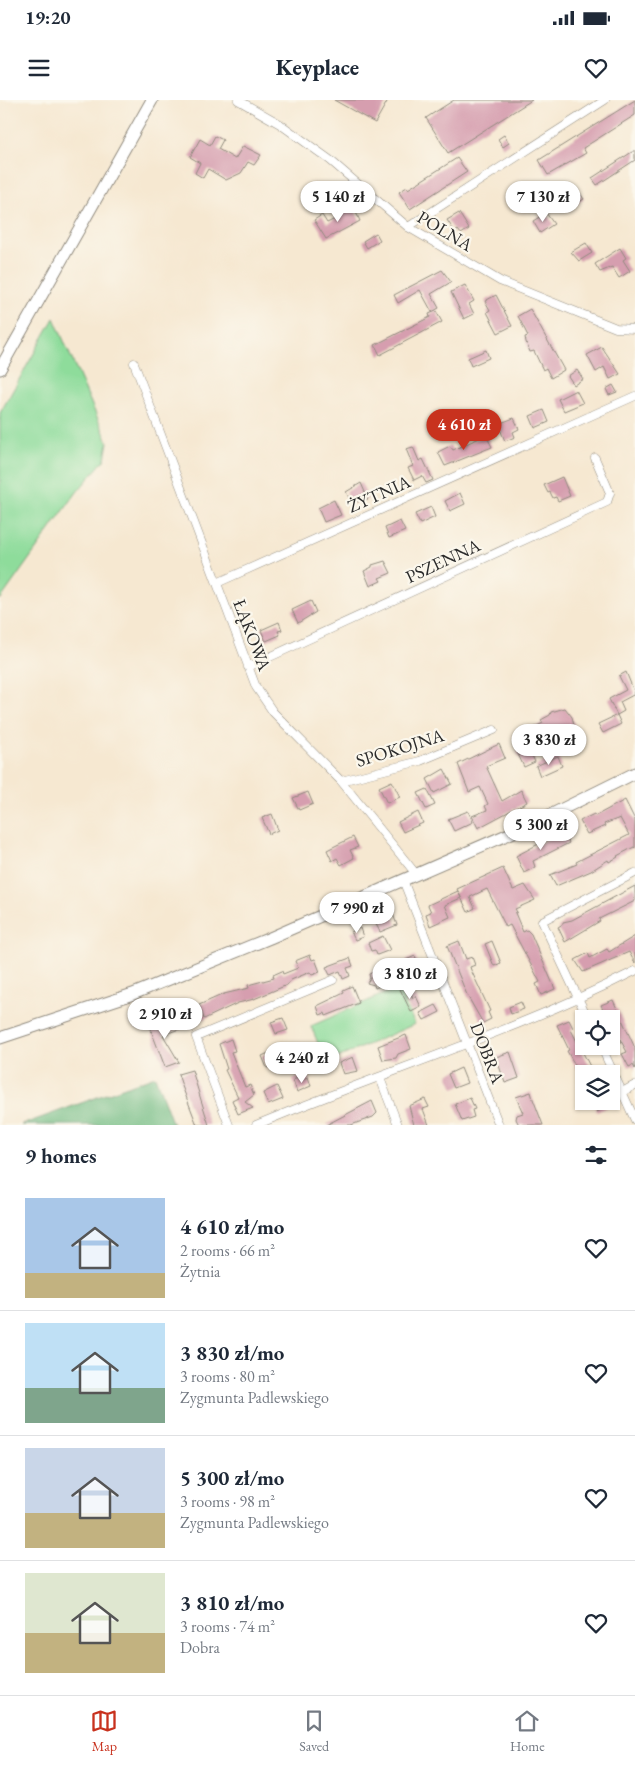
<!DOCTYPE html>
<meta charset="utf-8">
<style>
body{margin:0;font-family:"EB Garamond",serif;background:#f6f6f7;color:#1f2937;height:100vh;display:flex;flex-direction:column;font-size:19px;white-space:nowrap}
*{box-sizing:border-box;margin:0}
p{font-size:16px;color:#747a83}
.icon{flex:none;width:28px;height:28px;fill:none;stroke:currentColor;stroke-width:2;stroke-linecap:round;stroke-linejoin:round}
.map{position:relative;height:1025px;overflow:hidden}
.drawer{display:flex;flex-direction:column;background:#fff;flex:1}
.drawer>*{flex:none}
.controls{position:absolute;left:575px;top:910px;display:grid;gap:10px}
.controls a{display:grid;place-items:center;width:45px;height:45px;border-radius:0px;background:#fff;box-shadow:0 1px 4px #0004;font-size:25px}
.price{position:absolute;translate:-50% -42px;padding:0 11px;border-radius:18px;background:#fff;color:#222;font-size:16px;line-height:32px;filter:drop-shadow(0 1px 2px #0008)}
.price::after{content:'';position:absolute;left:50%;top:30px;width:15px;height:11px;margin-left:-8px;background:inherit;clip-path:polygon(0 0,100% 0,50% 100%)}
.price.current{background:#c8321e;color:#fff}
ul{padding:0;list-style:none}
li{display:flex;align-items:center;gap:15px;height:125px;padding:0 25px}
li+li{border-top:1px solid #e0e1e3}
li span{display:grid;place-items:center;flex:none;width:140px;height:100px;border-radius:0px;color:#555}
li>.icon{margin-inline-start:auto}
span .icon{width:60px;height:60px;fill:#fffc;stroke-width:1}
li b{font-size:21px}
h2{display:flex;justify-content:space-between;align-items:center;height:60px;padding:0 25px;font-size:21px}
.status{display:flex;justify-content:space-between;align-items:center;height:35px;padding:0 25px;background:#fff;direction:ltr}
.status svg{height:14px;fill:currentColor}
header{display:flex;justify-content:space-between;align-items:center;height:65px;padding:0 25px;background:#fff;font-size:22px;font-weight:800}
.menu{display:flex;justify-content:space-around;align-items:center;height:70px;border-top:1px solid #e0e1e3;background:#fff;font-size:14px;color:#747a83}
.menu a{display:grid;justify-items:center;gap:2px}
.menu .current{color:#c8321e}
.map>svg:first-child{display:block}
</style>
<div class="status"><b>19:20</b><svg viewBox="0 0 49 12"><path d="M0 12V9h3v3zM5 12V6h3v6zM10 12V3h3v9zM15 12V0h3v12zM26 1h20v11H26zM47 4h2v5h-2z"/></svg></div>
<header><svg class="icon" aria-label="menu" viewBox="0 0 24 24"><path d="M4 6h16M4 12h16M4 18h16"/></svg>Keyplace<svg class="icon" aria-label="heart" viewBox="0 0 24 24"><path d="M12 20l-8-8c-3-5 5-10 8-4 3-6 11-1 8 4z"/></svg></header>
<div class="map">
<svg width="635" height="1025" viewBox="0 0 635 1025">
<rect width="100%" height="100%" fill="#fbf7ec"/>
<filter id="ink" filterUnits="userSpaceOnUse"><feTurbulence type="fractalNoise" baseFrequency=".02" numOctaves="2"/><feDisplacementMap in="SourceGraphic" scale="10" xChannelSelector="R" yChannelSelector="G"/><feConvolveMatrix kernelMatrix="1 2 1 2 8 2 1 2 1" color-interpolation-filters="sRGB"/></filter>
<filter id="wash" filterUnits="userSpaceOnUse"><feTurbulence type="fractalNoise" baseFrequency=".0096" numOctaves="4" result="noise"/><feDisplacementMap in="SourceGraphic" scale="20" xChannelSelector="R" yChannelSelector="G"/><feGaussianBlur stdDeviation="1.12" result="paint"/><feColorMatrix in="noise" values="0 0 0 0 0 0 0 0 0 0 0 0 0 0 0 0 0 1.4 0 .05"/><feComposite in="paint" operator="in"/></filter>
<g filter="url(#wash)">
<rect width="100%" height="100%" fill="#f6e8d1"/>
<path fill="#8edc9b" stroke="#5c8463" d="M54,218L108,342L105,359L77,392L0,500V313Z
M397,888L415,924L326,963L311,926Z"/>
<path fill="#72bc83" stroke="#4e7457" d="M155,976L173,1025H21Z"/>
<g id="blocks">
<path fill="#d69eaf" d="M334,0H388L375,23Z
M454,0H532L448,53L426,18Z
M635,0V15L583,48L586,53L548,75L539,60Z
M504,35L509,43L503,47L498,39Z
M215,36L223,40L218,49L235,59L243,46L261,55L254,65L248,62L241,73L226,80L208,69L203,78L195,73L200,63L190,57L200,39L210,45Z
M635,50V60L597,85L592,78Z
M457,58L467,72L410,109L399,92L407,87L408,89Z
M576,88L584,99L573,106L570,102L566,105L561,98Z
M353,106L360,121L326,139L314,120L322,115L327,123L341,116L339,113Z
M459,113L469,129L461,134L458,130L455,132L447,120Z
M546,113L554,124L540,133L533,121Z
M376,133L380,140L367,148L363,141Z
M586,143L592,153L579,161L571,152Z
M620,148L626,158L623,160L630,171L619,178L612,167L600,172L595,164Z
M442,170L451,182L431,194L439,208L432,212L420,190L398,203L394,195Z
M465,185L474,201L469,204L474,214L464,219L451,192Z
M496,195L512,226L498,233L487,212L490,210L485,201Z
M530,209L564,270L551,278L546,268L543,270L534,251L530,252L526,242L525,237L528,236L518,216Z
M436,211L442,222L380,255L375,245L430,217L429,214Z
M602,247L620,274L610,279L604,267L596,272L587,255Z
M486,250L489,258L471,266L468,258Z
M577,270L583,279L574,285L568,276Z
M613,285L617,292L609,295L606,289Z
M576,290L583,303L564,311L558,299Z
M544,310L549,322L535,328L530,316Z
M514,318L519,329L513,332L515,337L505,341L498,324Z
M486,335L492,347L445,366L438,352L450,346L453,350Z
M413,347L419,361L423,359L433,380L426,383L422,376L414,380L408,368L413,366L406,349Z
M562,377L570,396L558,401L556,397L553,398L550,392L548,393L544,385Z
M361,383L368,399L352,403L346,392Z
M460,393L465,404L450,411L445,401Z
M334,400L341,415L324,422L318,408Z
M431,407L435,417L420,424L415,414Z
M400,421L405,431L389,438L385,428Z
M385,461L391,473L379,478L381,481L370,486L364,471L372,467V465Z
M311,501L316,512L298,523L292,510Z
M279,522L282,530L278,531L280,535L266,541L261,530Z
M626,572L635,594L620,602L624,611L617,615L609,599L626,590L619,576Z
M565,608L572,617L574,625L549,636L548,633L534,639L529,630L543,623L541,620L550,615L551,612Z
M617,615L621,624L603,633L598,624Z
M499,644L505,658L486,666L502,701L521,690L527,702L478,728L472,716L487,710L485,706L488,704L480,687L469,692L458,664Z
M528,647L535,662L524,667L517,652Z
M558,656L562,666L540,676L536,666Z
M444,669L452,684L434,693L427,679Z
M392,681L400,697L387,703L379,687Z
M427,689L435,705L426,709L418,693Z
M308,692L313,704L299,710L293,698Z
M625,700L635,720V748L634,747L617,756L618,757L609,762L608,760L591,771L556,786L550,775L577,764L576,762L629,735L620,718L604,724L605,726L587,734L580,721L594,714L595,716L599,714Z
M468,711L473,722L454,731L448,719Z
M418,712L423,723L403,732L398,722Z
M272,714L278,730L269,734L262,718Z
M563,731L569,743L533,761L535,767L524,773L516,756Z
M353,737L358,747L350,750L354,758L341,765L337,758L332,761L327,750Z
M503,768L513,790L525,785L535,800L515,809L517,812L515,813L523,832L527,830L531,834L555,889L541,895L536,884L540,882L510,825L506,827L487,789L470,797L475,808L468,812L457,789Z
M635,786V801L599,819L600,821L565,842L558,827L563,824V822L572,820Z
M458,791L461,798L445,805L450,817L430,826L426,814L431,812L428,805Z
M393,814L397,825L380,832L376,824L383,821L382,819Z
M360,828L363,837L355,840L351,832Z
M383,836L390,850L377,855L375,850L371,851L368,843Z
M635,836V863L629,852L583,872L575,860L588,853L590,858L607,849L609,852Z
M459,841L466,859L472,857L475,865L470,867L471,870L490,911L488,912L491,919L483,923L467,895L447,846Z
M492,841L501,863L494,866L485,844Z
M310,855L312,860L315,859L320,872L312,875L310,872L291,880L287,885L254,899L238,903L204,919L199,905L224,894L249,888L248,885L274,878L273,875L282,871L283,874L298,868L295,861Z
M415,856L421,870L409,875L406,860Z
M350,858L353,866L347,868L350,876L343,879L340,871L330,875L326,867Z
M382,868L388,882L375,888L374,885L367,883L370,878L369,874Z
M352,886L359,903L326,916L325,913L320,915L317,906L344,893L343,890Z
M407,886L413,898L416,896L421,907L411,912L400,889Z
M613,900L635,948V969L633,965L629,967L622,954L627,952L620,939L615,941L611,932V919H608L601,905Z
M521,902L524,909L511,914L509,907Z
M436,905L440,912L424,920L420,913Z
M283,918L288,930L276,934L271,922Z
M178,919L182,928L163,935L179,962L165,967L149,925L163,920L165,924Z
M569,920L573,928L571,930L594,974H580L567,951L569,950L557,925Z
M406,935L411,949L398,954L396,958L383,960L378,946Z
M231,939L235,951L231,952L245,987L250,985L254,995L245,1002L253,1008L238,1014L232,1000L238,997L225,970L227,969L219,944Z
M275,950L280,963L267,968L262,956Z
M510,952L519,978L505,983L496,957Z
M353,957L358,971L343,974L339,963Z
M461,968L467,983L454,988L448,974Z
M192,970L201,1000L209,1025H197L182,986L178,974Z
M302,976L303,979L308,977L311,986L297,992L293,980Z
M277,986L283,999L268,1005L263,993Z
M531,992L533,999L543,1025H519L516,1019L517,1015L523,1013L516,997Z
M470,998L475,1009L472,1010L474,1017L462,1021L455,1004Z
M425,999L429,1007L423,1009L429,1025H414L409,1006Z
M372,1001L377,1013L373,1017L351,1025H326Z
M592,1001H619L597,1012Z"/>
</g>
</g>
<g filter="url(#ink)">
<use href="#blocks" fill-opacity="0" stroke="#908a7e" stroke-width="1"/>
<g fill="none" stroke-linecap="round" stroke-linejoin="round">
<g stroke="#908a7e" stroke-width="9">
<path id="street" d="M238,0L280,24L330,60L408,127L500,181L616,228L635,229
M408,127L605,0
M134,263L256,587L273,612L341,681L416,774
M217,483L635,296
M248,567L607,402L610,393L595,358
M341,681L420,661L494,630
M403,780L499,1025
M588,919L542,821L635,773
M601,946L635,1020
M380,978L398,1025
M622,992L635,985
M229,1025L196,937L333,880
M256,1025C382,972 513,933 635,871"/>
</g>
<g stroke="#908a7e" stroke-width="13">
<path id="secondary" d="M0,269L152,0
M0,938L133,894L270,838L532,724L635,673"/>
</g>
<use href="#street" stroke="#fff" stroke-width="8"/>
<use href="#secondary" stroke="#fff" stroke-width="11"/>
</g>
</g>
<g text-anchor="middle" stroke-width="4.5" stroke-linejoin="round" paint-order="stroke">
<g font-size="18" fill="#2b2b2b" stroke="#fbf7ec">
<text transform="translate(445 131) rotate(31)" y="6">POLNA</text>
<text transform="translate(379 394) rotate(-24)" y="6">ŻYTNIA</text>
<text transform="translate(443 461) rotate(-25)" y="6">PSZENNA</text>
<text transform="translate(252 535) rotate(69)" y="6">ŁĄKOWA</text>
<text transform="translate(400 648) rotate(-17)" y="6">SPOKOJNA</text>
<text transform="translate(487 953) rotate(69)" y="6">DOBRA</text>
</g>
</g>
</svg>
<div class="controls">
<a><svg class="icon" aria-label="locate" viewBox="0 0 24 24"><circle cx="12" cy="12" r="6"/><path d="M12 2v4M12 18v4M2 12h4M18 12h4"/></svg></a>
<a><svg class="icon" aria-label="layers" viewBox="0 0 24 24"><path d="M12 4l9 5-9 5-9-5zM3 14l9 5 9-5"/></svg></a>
</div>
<b class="price" style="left:338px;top:123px">5 140 zł</b>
<b class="price" style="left:543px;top:123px">7 130 zł</b>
<b class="price current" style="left:464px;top:351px">4 610 zł</b>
<b class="price" style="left:549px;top:666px">3 830 zł</b>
<b class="price" style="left:541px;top:751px">5 300 zł</b>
<b class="price" style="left:357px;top:834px">7 990 zł</b>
<b class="price" style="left:410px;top:900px">3 810 zł</b>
<b class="price" style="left:165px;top:940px">2 910 zł</b>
<b class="price" style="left:302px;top:984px">4 240 zł</b>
</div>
<section class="drawer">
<h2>9 homes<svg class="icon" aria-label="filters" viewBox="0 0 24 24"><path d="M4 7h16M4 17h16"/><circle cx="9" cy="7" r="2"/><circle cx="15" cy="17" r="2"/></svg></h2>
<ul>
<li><span style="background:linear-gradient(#a9c7e8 75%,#c2b280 0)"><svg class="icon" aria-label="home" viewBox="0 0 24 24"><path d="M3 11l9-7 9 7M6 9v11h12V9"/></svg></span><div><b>4 610 zł/mo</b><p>2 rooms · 66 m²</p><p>Żytnia</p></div><svg class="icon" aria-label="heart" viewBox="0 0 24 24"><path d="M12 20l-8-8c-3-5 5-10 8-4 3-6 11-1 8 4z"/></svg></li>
<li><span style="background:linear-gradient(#bfe0f5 65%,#7fa58c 0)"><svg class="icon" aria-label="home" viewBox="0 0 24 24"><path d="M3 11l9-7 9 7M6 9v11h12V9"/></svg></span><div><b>3 830 zł/mo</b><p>3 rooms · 80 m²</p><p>Zygmunta Padlewskiego</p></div><svg class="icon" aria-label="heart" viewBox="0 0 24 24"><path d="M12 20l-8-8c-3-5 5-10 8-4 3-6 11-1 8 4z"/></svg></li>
<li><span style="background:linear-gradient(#c9d6e8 65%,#c2b280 0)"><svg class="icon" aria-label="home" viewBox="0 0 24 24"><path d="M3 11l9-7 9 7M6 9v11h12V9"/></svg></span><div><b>5 300 zł/mo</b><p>3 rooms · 98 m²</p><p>Zygmunta Padlewskiego</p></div><svg class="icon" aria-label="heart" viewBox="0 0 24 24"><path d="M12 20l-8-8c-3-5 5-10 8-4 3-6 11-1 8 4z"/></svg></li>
<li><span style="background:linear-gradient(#dfe7d0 60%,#c2b280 0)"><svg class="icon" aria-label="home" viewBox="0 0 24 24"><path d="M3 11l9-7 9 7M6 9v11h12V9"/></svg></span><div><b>3 810 zł/mo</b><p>3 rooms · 74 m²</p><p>Dobra</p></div><svg class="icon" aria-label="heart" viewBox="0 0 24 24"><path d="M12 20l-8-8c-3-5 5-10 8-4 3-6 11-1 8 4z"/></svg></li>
</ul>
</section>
<nav class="menu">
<a class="current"><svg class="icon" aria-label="map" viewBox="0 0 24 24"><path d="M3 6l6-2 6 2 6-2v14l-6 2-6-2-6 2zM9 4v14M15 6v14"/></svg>Map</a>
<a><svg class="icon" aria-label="saved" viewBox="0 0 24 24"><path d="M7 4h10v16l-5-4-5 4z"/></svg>Saved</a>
<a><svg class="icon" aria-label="home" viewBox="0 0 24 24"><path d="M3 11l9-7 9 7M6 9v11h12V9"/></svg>Home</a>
</nav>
